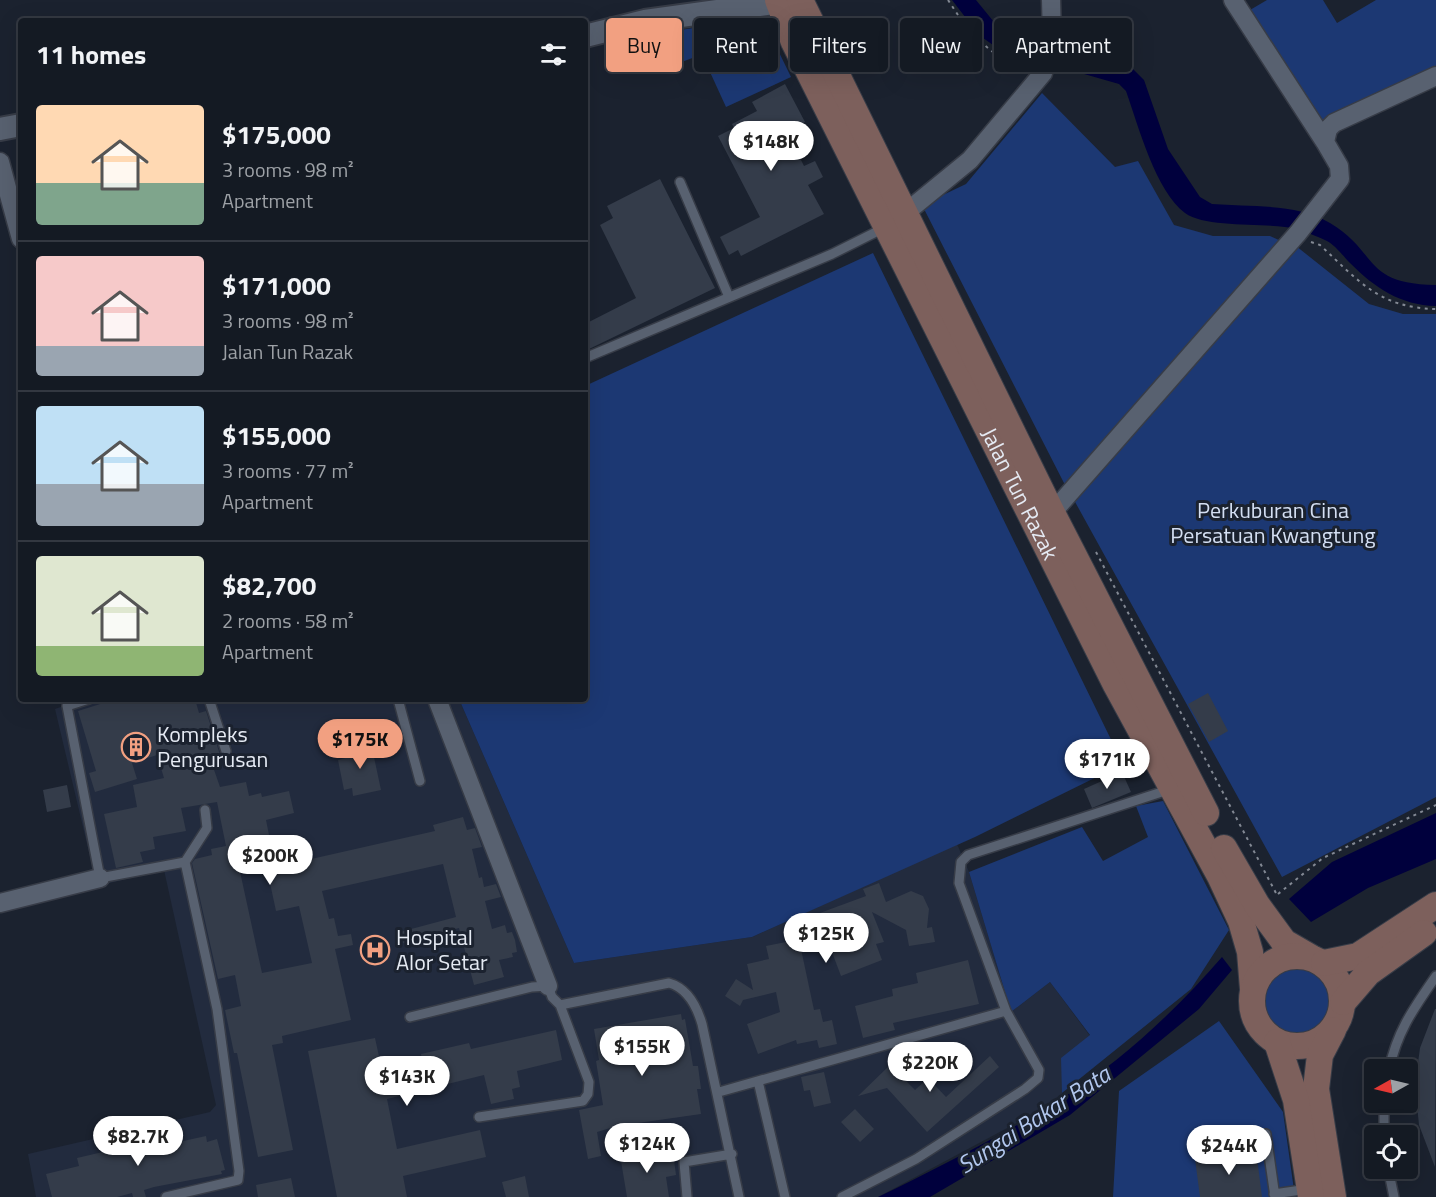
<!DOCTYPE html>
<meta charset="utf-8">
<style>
body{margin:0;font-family:"Titillium Web",sans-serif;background:#1d232b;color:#f1f3f6;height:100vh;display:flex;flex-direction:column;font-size:22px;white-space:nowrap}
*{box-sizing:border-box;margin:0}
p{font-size:20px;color:#9da1a6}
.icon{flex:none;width:33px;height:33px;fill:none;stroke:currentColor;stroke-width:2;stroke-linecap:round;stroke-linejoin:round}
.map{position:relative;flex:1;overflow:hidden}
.drawer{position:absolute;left:18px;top:18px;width:570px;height:684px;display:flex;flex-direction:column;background:#141a23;border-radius:6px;box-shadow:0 6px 24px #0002,0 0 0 2px #333841}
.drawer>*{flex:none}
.top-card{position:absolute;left:606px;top:18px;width:570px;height:54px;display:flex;gap:12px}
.needle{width:39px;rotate:262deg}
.buttons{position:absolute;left:1364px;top:1059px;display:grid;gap:12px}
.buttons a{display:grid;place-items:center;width:54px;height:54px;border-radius:6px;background:#141a23;box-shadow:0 6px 24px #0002,0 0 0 2px #333841;font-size:30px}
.price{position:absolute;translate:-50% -51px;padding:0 14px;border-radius:21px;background:#fff;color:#222;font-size:20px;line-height:39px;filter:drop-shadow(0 2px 3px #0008)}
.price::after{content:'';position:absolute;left:50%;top:36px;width:18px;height:14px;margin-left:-9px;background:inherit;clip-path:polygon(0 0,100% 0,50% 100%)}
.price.selected{background:#f2a081;color:#111}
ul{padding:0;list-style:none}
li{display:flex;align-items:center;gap:18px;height:150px;padding:0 18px}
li+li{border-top:2px solid #333841}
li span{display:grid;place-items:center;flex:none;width:168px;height:120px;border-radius:6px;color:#555}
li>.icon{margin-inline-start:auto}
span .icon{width:72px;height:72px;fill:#fffc;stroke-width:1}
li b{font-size:26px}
h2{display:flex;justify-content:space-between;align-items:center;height:72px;padding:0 18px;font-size:26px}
.pill{padding:0 21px;border-radius:6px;background:#141a23;box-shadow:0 6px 24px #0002,0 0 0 2px #333841;font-size:21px;line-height:54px}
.pill.selected{background:#f2a081;color:#111}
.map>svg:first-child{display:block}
</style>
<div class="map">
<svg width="1436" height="1197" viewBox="0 0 1436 1197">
<rect width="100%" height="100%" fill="#1b222f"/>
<path fill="#222b3e" d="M83,699H459L574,963L752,937L957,844L969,872L1011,1012L1050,982L1090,1036L1062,1093L1065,1097L878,1197H36L28,1154L210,1112L216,1105L164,870L97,886L55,709Z"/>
<path fill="#1c3873" d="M1267,0H1323L1337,23L1376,0H1436V68L1318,125L1250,10Z
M734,22L737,41L666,68L660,33Z
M774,42L791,77L726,107L710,72Z
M1042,93L1115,167L1138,161L1174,225L1213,236H1270L1281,241L1065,485L922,205L966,184Z
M1296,246L1369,304L1403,314H1436V797L1282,877L1074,500Z
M873,253L1123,764L975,837L752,937L574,963L459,699H585V386Z
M1163,801L1229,930L1191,989L1062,1093L1061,1058L1090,1035L1050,982L1011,1012L969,872L1082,827L1103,861L1148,837L1136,806Z
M1258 1001a39 39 0 1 1 78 0a39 39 0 1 1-78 0Z
M1219,1021L1283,1112L1295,1197H1113L1119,1091Z"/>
<path fill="#00003d" d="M952,0H976L1002,32L1014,37L1048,40L1116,60L1131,67L1144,80L1168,149L1200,197L1212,204C1250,207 1297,203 1330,223C1379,252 1362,284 1436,285V306C1400,305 1375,288 1350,263C1343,256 1335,245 1327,241C1318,237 1307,232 1297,229C1269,222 1207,229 1185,213C1156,192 1138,125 1126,91L1119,84L1000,50L979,35Z
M1436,813V859L1368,888L1311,922L1289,899L1332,862Z
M1222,957L1232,970L1199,1009L1070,1115L930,1197H878C941,1166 1005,1134 1064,1097C1122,1061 1178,1008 1222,957Z"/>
<path fill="#343c4a" d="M785,84L805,122L787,132L804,166L815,161L823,177L808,185L824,214L741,256L738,250L729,255L720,237L760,217L718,136L734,128L732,124L757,111L752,102Z
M660,179L715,288L587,350L585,324L636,298L600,225L613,218L607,206Z
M1208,693L1228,731L1209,742L1188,704Z
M116,699H195L199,713L206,711L222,761L212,764L220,787L246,782L249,796L261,793L262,797L289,791L294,813L266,820L274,860L239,867L262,973L312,963L299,906L276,911L267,869L435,831L433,825L463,817L467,830L475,828L482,847L472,849L479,878L482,877L484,887L496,884L501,897L485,901L492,929L505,925L507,933L512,932L515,940L517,952L512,953L513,957L499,960L504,977L474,985L459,928L403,943L400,932L456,917L443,864L322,891L329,919L334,918L338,936L351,934L353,945L335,949L351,1020L282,1036L283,1043L272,1045L293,1150L258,1157L237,1053H234L225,1010L241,1006L235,975L218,979L192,863L195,859L212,855L211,849L226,846L217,802L181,808L186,831L153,837L155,849L140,852L143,862L116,868L104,814L137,807L133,785L164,778L157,755L132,763L137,779L95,792L89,773L96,771L78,711Z
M371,743L381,790L353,796L352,788L344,790L338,760L345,758L344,749Z
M1122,772L1131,792L1092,808L1084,789Z
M67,785L71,807L47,812L43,790Z
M879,883L886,902L911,891L923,896L929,909L927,928L932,927L935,942L909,946L906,930L872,912L884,942L876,944L882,960L841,976L827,939L801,949L814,1010L820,1009L823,1022L832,1020L837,1044L819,1048L817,1040L797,1044L796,1040L758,1054L747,1024L780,1012L776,992L743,1000L740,1006L725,996L736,979L753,990L747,964L769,959L766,946L816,936L809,917L866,896L863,889Z
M968,960L979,1004L893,1023L895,1030L863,1038L855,1006L893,996L892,989L918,983L916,973Z
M1435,1009H1436L1435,1167L1419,1125L1415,1085L1420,1048Z
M681,1014L682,1020L685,1019L693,1066H698L701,1089H697L701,1114L617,1126L597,1132L601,1156L588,1159L579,1110L603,1105L596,1061L599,1060L594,1029Z
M556,1030L562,1060L517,1071L520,1087L512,1089L514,1099L491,1104L484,1075L387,1099L397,1149L480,1130L486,1157L403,1176L407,1197H337L308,1051L375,1038L383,1075L423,1065L421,1054L469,1043L471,1049Z
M990,1056L999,1067L927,1132L887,1088L858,1096L890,1065L915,1090L928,1078L946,1097Z
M824,1072L831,1103L814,1107L810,1090L804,1091L801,1077Z
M855,1109L874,1129L860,1142L841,1122Z
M171,1130L174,1143L206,1136L207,1142L217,1139L225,1170L221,1171L222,1174L154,1187L144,1190L146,1197H133L132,1193L117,1197H52L46,1174L79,1166L77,1158L107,1151L106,1146Z
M661,1149L663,1162L674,1160L676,1175L666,1177L669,1197H627L620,1155Z
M1256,1150L1262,1197H1200L1195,1159Z
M525,1176L529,1197H506L502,1182Z
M291,1178L295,1197H258L256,1185Z"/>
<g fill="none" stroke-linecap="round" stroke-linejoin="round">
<g stroke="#373c47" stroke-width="12">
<path id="service" d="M680,182L729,297
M585,358L832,254L884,228
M89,699L67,706L100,878L185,862L207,828L205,810
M209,699L226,751
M398,699L420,781
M560,1005L669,983C687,988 697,1007 702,1024L739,1197
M410,1017L532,987L548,986L552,997L560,1005L589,1082L588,1094L583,1101L479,1117
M1389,1070C1397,1031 1414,1008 1436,976
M758,1081L785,1197
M719,1092L1006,1011
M1266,1134L1275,1197
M1384,1136V1102
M1388,1168L1394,1197
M1274,1194L1308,1189
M166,1197L238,1180L239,1171L217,1009L185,862
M687,1197L684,1162L732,1154
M842,1197L916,1159L1025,1089L1038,1078L1039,1070L1006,1011L959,883L961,862L968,855L1171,789"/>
</g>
<g stroke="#373c47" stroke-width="21">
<path id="minor" d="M1325,142L1328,129L1334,123L1436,76
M0,162L21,239
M904,214L970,160L1043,73L1052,37L1051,0
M1052,513L1298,233L1340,179L1339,166L1325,142L1233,0
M437,699L548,986
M0,903L100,878"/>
</g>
<g stroke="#373c47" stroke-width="26">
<path id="tertiary" d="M585,36L645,21L796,0
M0,129L21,125"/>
</g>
<g stroke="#373c47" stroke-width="28">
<g id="secondary">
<path id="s1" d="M778,0L794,42L1115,683L1220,876L1241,921L1250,952L1253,989"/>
<path d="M800,0L1052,513L1206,813"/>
<path d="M1224,848L1257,905L1284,942L1310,957"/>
<circle cx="1297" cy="1001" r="45"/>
<path d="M1324,963L1358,956L1436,905"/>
<path d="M1343,1002L1368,973L1424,933"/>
<path d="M1333,1030L1320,1055L1316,1089L1333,1197"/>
<path d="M1277,1042L1296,1100L1311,1197"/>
</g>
</g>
<path stroke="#838994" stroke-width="2" stroke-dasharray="3 4.5" stroke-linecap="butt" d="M948,0L970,33L994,53L1029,62
M1311,242L1320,245C1359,281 1379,308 1436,309
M1096,552L1277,895
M1278,894L1323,858L1436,805"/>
<use href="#service" stroke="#586170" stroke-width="9"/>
<use href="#minor" stroke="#586170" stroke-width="18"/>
<use href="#tertiary" stroke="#586170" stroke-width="22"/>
<use href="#secondary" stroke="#7d605c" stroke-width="26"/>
</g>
<defs>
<g id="building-ring" transform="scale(1.5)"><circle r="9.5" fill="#1b222f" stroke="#f2a081" stroke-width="1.5"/><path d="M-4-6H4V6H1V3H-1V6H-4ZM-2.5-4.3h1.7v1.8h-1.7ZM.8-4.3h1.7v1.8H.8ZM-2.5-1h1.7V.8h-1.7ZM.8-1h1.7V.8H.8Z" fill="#f2a081"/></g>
<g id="hospital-ring" transform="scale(1.5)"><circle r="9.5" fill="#1b222f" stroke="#f2a081" stroke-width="1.5"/><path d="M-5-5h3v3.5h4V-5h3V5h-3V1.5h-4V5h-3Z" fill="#f2a081"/></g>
</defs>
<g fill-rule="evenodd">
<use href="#building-ring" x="136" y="747"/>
<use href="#hospital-ring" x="375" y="950"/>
</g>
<g text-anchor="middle" stroke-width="6" stroke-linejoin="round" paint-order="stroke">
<g font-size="22" fill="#e5eaf3" stroke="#1b222f">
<text dy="8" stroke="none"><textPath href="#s1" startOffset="550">Jalan Tun Razak</textPath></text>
</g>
<g font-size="22" fill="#d4dff3" stroke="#1b222f">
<text x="1273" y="518">Perkuburan Cina<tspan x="1273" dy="25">Persatuan Kwangtung</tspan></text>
</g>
<g font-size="22" fill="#e5eaf3" stroke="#1b222f" text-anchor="start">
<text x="157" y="742">Kompleks<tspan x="157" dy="25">Pengurusan</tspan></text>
<text x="396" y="945">Hospital<tspan x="396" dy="25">Alor Setar</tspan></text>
</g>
<g font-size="24" font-style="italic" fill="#b2c7ee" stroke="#1b222f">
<text transform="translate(1034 1120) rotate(-33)" y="8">Sungai Bakar Bata</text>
</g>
</g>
</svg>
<div class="buttons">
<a><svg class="needle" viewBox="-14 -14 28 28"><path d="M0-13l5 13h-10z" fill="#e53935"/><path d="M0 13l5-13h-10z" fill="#9da1a6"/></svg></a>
<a><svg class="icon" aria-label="locate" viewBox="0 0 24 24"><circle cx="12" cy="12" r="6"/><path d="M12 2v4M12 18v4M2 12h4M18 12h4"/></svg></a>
</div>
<b class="price" style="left:771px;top:172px">$148K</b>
<b class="price selected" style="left:360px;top:770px">$175K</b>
<b class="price" style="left:1107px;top:790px">$171K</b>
<b class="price" style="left:270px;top:886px">$200K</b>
<b class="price" style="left:826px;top:964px">$125K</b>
<b class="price" style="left:642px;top:1077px">$155K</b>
<b class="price" style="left:930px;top:1093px">$220K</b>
<b class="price" style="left:407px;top:1107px">$143K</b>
<b class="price" style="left:138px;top:1167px">$82.7K</b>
<b class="price" style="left:647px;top:1174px">$124K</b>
<b class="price" style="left:1229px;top:1176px">$244K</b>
<div class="top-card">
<a class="pill selected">Buy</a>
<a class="pill">Rent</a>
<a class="pill">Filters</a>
<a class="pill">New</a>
<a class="pill">Apartment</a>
</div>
<section class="drawer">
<h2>11 homes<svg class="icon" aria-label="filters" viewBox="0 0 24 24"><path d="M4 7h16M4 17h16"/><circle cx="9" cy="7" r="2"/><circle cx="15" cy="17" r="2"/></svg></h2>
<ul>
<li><span style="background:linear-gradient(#ffd9b3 65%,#7fa58c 0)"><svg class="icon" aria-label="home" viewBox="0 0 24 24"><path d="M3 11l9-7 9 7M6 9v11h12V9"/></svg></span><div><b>$175,000</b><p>3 rooms · 98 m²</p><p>Apartment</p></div></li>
<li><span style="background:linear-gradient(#f6c9c9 75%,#9aa5b1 0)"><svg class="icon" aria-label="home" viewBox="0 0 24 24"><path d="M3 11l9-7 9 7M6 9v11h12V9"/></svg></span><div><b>$171,000</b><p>3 rooms · 98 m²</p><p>Jalan Tun Razak</p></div></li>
<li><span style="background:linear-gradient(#bfe0f5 65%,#9aa5b1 0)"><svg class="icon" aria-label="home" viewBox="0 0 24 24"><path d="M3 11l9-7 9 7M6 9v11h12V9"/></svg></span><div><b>$155,000</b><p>3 rooms · 77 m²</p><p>Apartment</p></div></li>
<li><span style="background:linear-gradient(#dfe7d0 75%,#8fb573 0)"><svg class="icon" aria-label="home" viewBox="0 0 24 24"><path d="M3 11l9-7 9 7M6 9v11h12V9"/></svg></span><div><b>$82,700</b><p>2 rooms · 58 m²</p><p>Apartment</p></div></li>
</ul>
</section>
</div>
